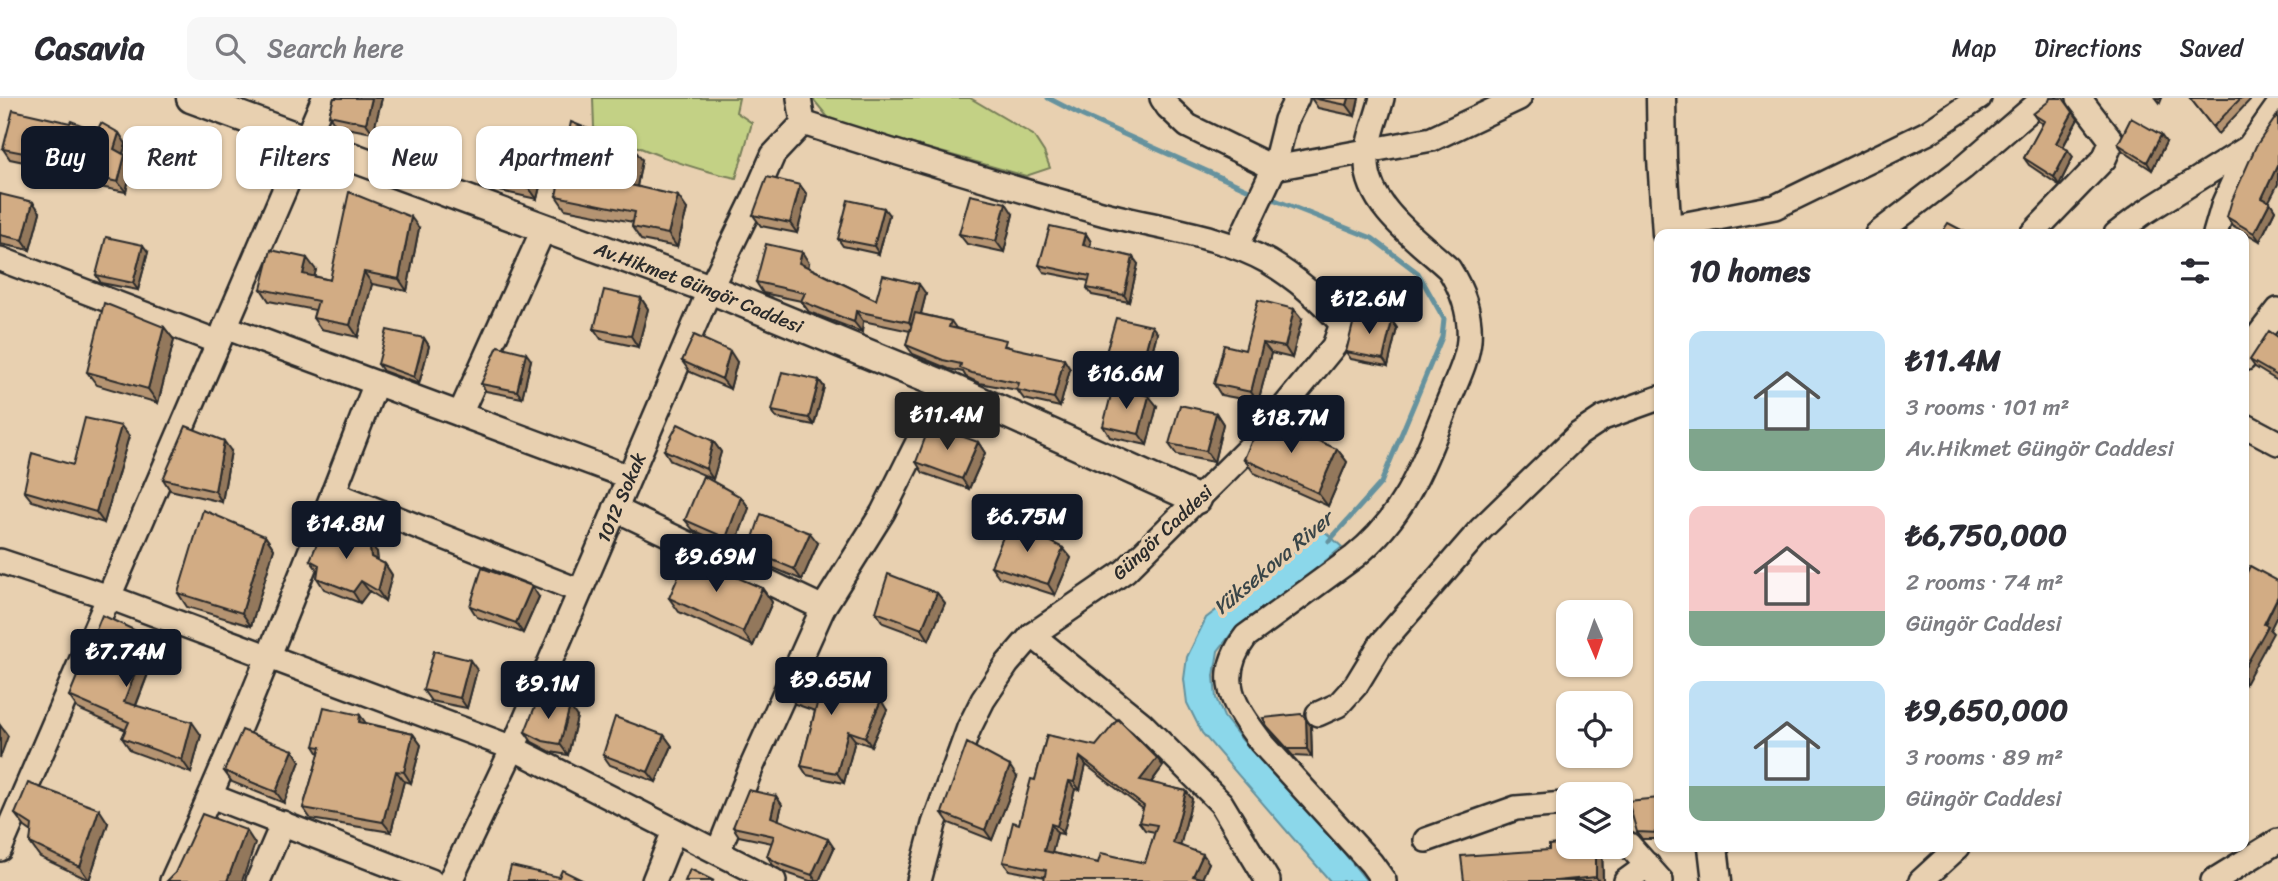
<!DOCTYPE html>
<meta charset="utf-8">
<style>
body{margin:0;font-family:Sriracha,sans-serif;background:#f7f7f7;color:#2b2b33;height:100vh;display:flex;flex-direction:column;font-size:26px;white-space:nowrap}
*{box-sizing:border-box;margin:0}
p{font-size:23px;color:#7c7c81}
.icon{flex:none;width:38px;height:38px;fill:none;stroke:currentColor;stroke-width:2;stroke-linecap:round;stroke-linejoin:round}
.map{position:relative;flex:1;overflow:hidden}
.drawer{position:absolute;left:1654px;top:131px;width:595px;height:623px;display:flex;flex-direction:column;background:#fff;border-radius:14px;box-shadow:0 2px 5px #0004}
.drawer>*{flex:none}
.top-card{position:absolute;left:21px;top:28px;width:665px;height:63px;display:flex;gap:14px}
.needle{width:46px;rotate:178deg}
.buttons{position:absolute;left:1556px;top:502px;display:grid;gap:14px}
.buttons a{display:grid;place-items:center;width:77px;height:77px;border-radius:14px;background:#fff;box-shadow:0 2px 5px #0004;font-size:35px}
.price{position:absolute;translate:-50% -60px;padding:0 16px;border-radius:7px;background:#111827;color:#fff;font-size:23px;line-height:46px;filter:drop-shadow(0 2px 4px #0008)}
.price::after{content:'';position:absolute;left:50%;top:42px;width:21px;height:16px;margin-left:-10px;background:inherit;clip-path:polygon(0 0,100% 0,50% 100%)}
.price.on{background:#222;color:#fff}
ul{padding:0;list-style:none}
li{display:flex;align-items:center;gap:21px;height:175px;padding:0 35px}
li span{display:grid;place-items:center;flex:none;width:196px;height:140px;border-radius:14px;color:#555}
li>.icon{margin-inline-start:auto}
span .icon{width:84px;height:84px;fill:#fffc;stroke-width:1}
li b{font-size:30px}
h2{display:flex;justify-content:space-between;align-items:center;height:84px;padding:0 35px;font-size:30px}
.chip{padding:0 24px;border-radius:14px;background:#fff;box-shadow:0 2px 5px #0004;font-size:24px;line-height:63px}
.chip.on{background:#111827;color:#fff}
header{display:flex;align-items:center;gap:42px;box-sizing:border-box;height:98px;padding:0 35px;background:#fff;border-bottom:2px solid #e1e1e2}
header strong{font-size:33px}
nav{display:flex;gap:38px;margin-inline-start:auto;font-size:24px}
.search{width:490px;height:63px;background:#f7f7f7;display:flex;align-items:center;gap:18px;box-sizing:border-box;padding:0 24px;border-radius:14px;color:#7c7c81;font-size:26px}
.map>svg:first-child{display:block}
</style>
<header>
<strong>Casavia</strong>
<div class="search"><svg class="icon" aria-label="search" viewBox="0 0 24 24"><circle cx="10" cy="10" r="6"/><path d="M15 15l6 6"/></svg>Search here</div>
<nav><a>Map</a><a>Directions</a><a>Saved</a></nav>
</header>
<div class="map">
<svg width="2278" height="783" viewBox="0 0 2278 783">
<rect width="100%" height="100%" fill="#e8d0b0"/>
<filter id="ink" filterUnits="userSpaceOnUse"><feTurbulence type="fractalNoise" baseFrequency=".0143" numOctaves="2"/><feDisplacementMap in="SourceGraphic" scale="14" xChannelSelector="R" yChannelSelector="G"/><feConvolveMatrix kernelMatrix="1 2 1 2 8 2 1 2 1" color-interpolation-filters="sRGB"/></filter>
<g filter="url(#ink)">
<path fill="#c3d185" stroke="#777e58" stroke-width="2" d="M593,0H739L736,14L752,25L736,80C686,70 641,51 594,30Z
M812,0H970L1033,37L1044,54L1050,70L1026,78L831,23Z"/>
<path fill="#8bd7ea" stroke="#65929e" stroke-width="2" d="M1322,431L1342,449L1299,485L1231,536L1218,553L1214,578L1216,600L1224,619L1243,643L1300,701L1367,783H1330L1202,635L1187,605L1184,581L1187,559L1206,520Z"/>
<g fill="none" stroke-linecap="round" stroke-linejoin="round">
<path stroke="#65929e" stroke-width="5" d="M1048,0L1083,18L1256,95
M1265,98L1372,140L1418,175L1444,221L1442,239L1381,385L1329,443"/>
<g stroke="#2b2b2b" stroke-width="28">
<g id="minor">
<path d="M799,0L803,25"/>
<path d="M1162,0L1168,9L1188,28L1274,70L1432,41L1519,0"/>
<path d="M1382,0C1377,20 1367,42 1367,63C1366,108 1419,143 1449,171C1463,193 1471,216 1469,242C1467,264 1455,286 1447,307C1423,367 1406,417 1354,459L1246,538C1214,580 1234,608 1261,644L1371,765L1384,783"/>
<path d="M803,25C903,57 1004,88 1105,116C1158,130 1221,137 1269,164C1296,180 1321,202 1342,226L1334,248L1257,342L1125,473L1032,537L1007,566L983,602L969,630L934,726L919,783"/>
<path d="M1666,130L1775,109L1927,35L1979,0"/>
<path d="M1877,136L1963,70L2044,0"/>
<path d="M2032,136L2104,61L2112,43L2079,0"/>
<path d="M2116,136L2142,116L2249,49L2278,8"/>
<path d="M2215,136L2224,105L2249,49"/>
<path d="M1237,149L1274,70L1286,22L1297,0"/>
<path d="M0,161L218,244"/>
<path d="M225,229L629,379"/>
<path d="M2244,261L2248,251L2278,212"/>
<path d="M460,316L544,130"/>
<path d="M2244,327L2278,345"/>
<path d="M333,395L580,493"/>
<path d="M615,411L823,510"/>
<path d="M0,463L109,499L513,650L774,783"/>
<path d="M1032,537L1141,625L1221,705L1268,783"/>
<path d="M1318,616L1338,607L1356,587L1381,546L1481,431L1579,336L1603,320L1659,300"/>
<path d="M211,698L431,783"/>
<path d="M1426,742L1516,710L1564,706L1568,709"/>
<path d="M1620,742L1628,746L1661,783"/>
<path d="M0,751L324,0"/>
<path d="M718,754L752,668L823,510L883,414L946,288"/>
<path d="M172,783C247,620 311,452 376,285"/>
<path d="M258,783L283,725"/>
<path id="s1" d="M450,783L513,650L710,191L752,105L773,57L803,25"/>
<path d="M654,783L674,733"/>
<path d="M1626,783L1648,767"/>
<path d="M1921,783L1958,749"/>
<path d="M2213,783L2278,743"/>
</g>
</g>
<g stroke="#2b2b2b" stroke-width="33">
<g id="major">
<path id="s2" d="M191,0L710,191L946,288L1197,401"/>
<path d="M1661,0L1662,60L1667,136"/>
<path d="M1713,749L1717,783"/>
</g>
</g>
<use href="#minor" stroke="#e8d0b0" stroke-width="23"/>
<use href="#major" stroke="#e8d0b0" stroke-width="28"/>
</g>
<path fill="#b59472" stroke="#2b2b2b" stroke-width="2" fill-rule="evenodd" d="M334,0H382L373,35L336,28L329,17Z
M1311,0H1359L1355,18L1318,10Z
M2190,0H2252L2218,36Z
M2033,16L2078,21L2063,49L2073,59L2059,87L2029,67L2024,60L2043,26L2038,23Z
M97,33L119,35L126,46L123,56L132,67L126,94L89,87L57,71L10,61L3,51Z
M2166,44L2152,72L2123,53L2118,46Z
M539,52L546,63L537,101L500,93L492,83Z
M642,62L637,88L687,111L677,149L641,142L632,129L633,124L565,111L556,98Z
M800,87L807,97L797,135L761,128L753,117Z
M0,96L40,114L30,152L0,146Z
M2269,104L2275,112L2260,143L2232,127L2227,119Z
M1013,116L1004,154L967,146L959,136Z
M889,117L879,156L843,148L838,141Z
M419,130L407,193L372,186L358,239L321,231L313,220L315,212L269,203L261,191L316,172L314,178L330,182Z
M1086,136L1091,144L1090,149L1138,166L1129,204L1092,197L1087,190L1089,183L1044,174L1039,167Z
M148,154L138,192L101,185L96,177Z
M809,165L808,169L876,202L926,196L921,216L951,223L956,230L1070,271L1060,309L1024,301L1017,292L979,285L966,279L963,274L949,271L913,256L906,247L910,233L863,223L862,234L809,214L801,203L763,195L756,184Z
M641,200L648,211L638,249L601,241L594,231Z
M1302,221L1292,260L1271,255L1258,304L1221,297L1214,286L1245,252Z
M1392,223L1397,230L1388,268L1351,261L1346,254Z
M164,229L174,242L158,305L97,287L87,274Z
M1157,235L1147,273L1110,266L1105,258Z
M2278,239V283L2255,269L2250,262Z
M424,240L429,248L419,286L383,273L378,266Z
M531,262L522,300L486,293L481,286Z
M682,263L737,264L730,291L690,274Z
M819,282L824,289L814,327L777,320L772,313Z
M1157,308L1147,347L1110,339L1103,328Z
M1216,315L1223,326L1214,364L1177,357L1169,346Z
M121,328L129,338L104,425L32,403L24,393L73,367Z
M713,343L721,354L713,381L671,363L664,352Z
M978,344L985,355L969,391L923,375L916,364Z
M1337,351L1347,364L1328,408L1254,375L1244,361Z
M231,353L222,404L170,392L163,381Z
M741,399L749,410L734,450L693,432L685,422Z
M265,438L274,451L251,528L187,509L178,495Z
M818,445L802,482L757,463L749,452Z
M1063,450L1071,460L1055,497L999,479L991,468Z
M377,454L378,463L385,466L392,477L385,503L369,493L360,505L324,491L317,480L318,473L310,462Z
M762,490L772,504L753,548L679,514L669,500Z
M937,495L945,505L929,542L883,525L876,514Z
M539,499L523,535L477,519L470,508Z
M149,539L157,552L136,608L201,637L191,675L131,653L122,640L126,632L78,611L69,598Z
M477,572L467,610L431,603L423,592Z
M836,585L887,612L871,648L855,642L844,685L807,677L801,668L815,613L795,606L788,596Z
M577,619L568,657L551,654L532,644L525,634Z
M366,625L413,636L421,647L411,685L404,683L391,734L311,721L303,710L319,656L314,648Z
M1267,628H1311L1312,659L1293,658Z
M664,637L672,648L656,684L610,667L603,657Z
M1047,637L1163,668L1151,685L1186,693L1192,701L1180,747L1209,765L1202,780L1045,779L1009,772L1003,764L1019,726L1035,682ZM1086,667L1143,711L1139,724L1145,732L1155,734L1145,765H1098L1052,755L1057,735L1063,736L1075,691L1080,692Z
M293,652L300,663L284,705L232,684L224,673Z
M1017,679L992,742L949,725L942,715Z
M776,698L782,707L778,722L834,750L819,783H810L784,774L773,767L767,758L772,745L739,738L733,729Z
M1659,700V741H1642L1637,734Z
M15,716L108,725L89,782L40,759L30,745L32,734L25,729Z
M1602,751L1603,783H1464Z"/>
<path fill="#93785c" stroke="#2b2b2b" stroke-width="2" d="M372,0H382L373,35L366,25Z
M1349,0H1359L1355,18L1347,7Z
M2156,0H2162L2160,5Z
M2073,14L2078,21L2061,52L2056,45Z
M119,35L126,46L121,61L114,51Z
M2161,37L2166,44L2152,72L2147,64Z
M633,49L642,62L635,99L626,86Z
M539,52L546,63L537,101L529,90Z
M2068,52L2073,59L2059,87L2054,79Z
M125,57L132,67L126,94L118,84Z
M2278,66V86L2267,107L2262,100Z
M800,87L807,97L797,135L790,125Z
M678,98L687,111L677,149L668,136Z
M33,104L40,114L30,152L23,142Z
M2270,104L2275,112L2260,143L2254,135Z
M1006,105L1013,116L1004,154L996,143Z
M884,110L889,117L879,156L874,148Z
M411,119L419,130L407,193L399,181Z
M1086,136L1091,144L1088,155L1083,147Z
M143,147L148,154L138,192L133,185Z
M802,154L809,165L807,175L799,165Z
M1133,159L1138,166L1129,204L1124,197Z
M307,160L316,172L312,188L303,176Z
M364,174L372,186L358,239L350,227Z
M919,186L926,196L916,234L909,224Z
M641,200L648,211L638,249L631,238Z
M1294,211L1302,221L1292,260L1285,249Z
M856,213L863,223L862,234L854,224Z
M1392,223L1397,230L1388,268L1383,261Z
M1152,228L1157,235L1147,273L1142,266Z
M164,229L174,242L158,305L148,291Z
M424,240L429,248L419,286L414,279Z
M1263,245L1271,255L1258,304L1251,294Z
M730,253L737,264L730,291L722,281Z
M526,255L531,262L522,300L517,293Z
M1064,261L1070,271L1060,309L1054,300Z
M819,282L824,289L814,327L809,320Z
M1149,298L1157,308L1147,347L1139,336Z
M1216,315L1223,326L1214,364L1206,353Z
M121,328L129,338L104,425L96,414Z
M224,343L231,353L222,404L215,393Z
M713,343L721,354L713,381L706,371Z
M978,344L985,355L969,391L962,381Z
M1337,351L1347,364L1328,408L1318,395Z
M741,399L749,410L734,450L726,440Z
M810,435L818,445L802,482L794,471Z
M265,438L274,451L251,528L242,515Z
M369,444L377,454L378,469L371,459Z
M1063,450L1071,460L1055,497L1048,486Z
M385,466L392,477L385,503L378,493Z
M361,483L369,493L360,505L353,494Z
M532,488L539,499L523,535L516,525Z
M762,490L772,504L753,548L743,534Z
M937,495L945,505L929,542L922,531Z
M2278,498V516L2270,532L2273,535L2244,588V571Z
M149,539L157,552L132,617L124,604Z
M470,562L477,572L467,610L460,600Z
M829,576L836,585L826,582Z
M881,602L887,612L871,648L865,639Z
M570,608L577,619L568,657L560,646Z
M360,617L368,628L359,624Z
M1306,621L1311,628L1312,659L1307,651Z
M192,624L201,637L191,675L182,662Z
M0,627L8,638L0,660Z
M848,633L855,642L844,685L837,675Z
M413,636L421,647L411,685L404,674Z
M664,637L672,648L656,684L648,674Z
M293,652L300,663L284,705L276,694Z
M1080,659L1086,667L1080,692L1074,684Z
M1157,660L1163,668L1146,691L1140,682Z
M1010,668L1017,679L992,742L985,732Z
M396,673L404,683L391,734L383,724Z
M1069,683L1075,691L1063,736L1057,728Z
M1186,693L1192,701L1179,753L1173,745Z
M776,698L782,707L777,728L771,719Z
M99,711L108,725L89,782L80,769Z
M1051,726L1057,735L1050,762L1044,753Z
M246,732L255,746L242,783H227Z
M828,741L834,750L819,783H816L812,777Z
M1596,749H1600L1602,751L1603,783H1599L1596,779Z
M1203,756L1209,765L1201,783L1193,778Z"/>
<path fill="#d2ac84" stroke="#2b2b2b" stroke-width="2" fill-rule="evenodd" d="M334,0H372L366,25L329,17Z
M1312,0H1349L1347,7Z
M2050,0H2063L2073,14L2056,45L2068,52L2054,79L2024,60L2044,23L2033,16L2049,3Z
M2190,0H2241L2213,29Z
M13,12L70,25L71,23L97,33L101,25L119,35L114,51L125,57L118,84L82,76L50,60L3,51Z
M2278,16V66L2262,100L2270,104L2254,135L2227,119L2232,102L2256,48Z
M2131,20L2161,37L2147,64L2118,46Z
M571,24L633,49L626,86L678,98L668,136L632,129L635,114L556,98Z
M503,44L539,52L529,90L492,83Z
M767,79L800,87L790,125L753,117Z
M349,94L411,119L399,181L364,174L350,227L313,220L318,203L261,191L271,152L307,160L303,176L330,182Z
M0,96L33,104L23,142L0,137Z
M970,97L1006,105L996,143L959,136Z
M848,102L884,110L874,148L838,141Z
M1948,125L1969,136H1941Z
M1050,128L1086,136L1083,147L1133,159L1124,197L1087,190L1090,178L1039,167Z
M106,139L143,147L133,185L96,177Z
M766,146L802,154L799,165L876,202L883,177L919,186L909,224L856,213L854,224L801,203L805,195L756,184Z
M604,192L641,200L631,238L594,231Z
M1258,202L1294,211L1285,249L1263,245L1251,294L1214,286L1224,247L1245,252Z
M104,205L164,229L148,291L87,274Z
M1356,214L1392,223L1383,261L1346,254Z
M915,215L951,223L949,229L1006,242L1004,248L1064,261L1054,300L1017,292L1019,285L972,275L960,270L961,266L943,262L906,247Z
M1116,220L1152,228L1142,266L1105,258Z
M387,232L424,240L414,279L378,266Z
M2269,233L2278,239V278L2250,262Z
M694,237L730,253L722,281L682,263Z
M498,248L526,255L517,293L481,286Z
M782,274L819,282L809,320L772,313Z
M1113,289L1149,298L1139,336L1103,328Z
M1180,307L1216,315L1206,353L1169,346Z
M85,320L121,328L96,414L24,393L32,355L73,367Z
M1271,322L1337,351L1318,395L1244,361L1251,344Z
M678,326L713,343L706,371L664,352Z
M930,327L978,344L962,381L916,364Z
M186,328L224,343L215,393L163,381Z
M703,378L741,399L726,440L685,422Z
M203,412L265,438L242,515L178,495Z
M761,416L810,435L794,471L749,452Z
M1010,422L1063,450L1048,486L991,468Z
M327,428L369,444L371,459L385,466L378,493L361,483L353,494L317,480L319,467L310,462L319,441L321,442Z
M687,458L762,490L743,534L669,500Z
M2250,468L2278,483V498L2264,526L2268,528L2244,571V480Z
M482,470L532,488L516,525L470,508Z
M888,476L937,495L922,531L876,514Z
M102,517L149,539L124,604L192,624L182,662L122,640L129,624L69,598Z
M434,553L470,562L460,600L423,592Z
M802,566L829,576L826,582L881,602L865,639L848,633L837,675L801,668L817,606L788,596Z
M538,601L570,608L560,646L543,643L525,634Z
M324,609L360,617L359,624L413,636L404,674L396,673L383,724L303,710L321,649L314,648Z
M1301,616L1306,621L1307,651H1288L1267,628L1263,620Z
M615,619L664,637L648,674L603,657Z
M1118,621L1157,660L1140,682L1186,693L1173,745L1203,756L1193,778L1213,783H1044L1046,772L1003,764L1013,724L1019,726L1031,681L1035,682L1047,637L1096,648ZM1080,659L1144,708L1139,724L1157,727L1145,765L1101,755L1098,765L1044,753L1051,726L1057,728L1069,683L1074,684Z
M242,632L293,652L276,694L224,673Z
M967,645L1010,668L985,732L942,715Z
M28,685L99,711L80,769L30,745L32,727L15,716Z
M748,692L776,698L771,719L828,741L812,777L778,765L767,758L774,738L733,729Z
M1659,700V735L1637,734L1628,703Z
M202,716L246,732L227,783H167L175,775Z
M1568,745V749H1596V779L1556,783H1464L1461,758L1549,752V747Z
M511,768L559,779L562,772L584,783H507Z
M690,771L714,783H685Z"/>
</g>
<g text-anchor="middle" stroke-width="7" stroke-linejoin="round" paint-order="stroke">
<g font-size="19" fill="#2b2b2b" stroke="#e8d0b0">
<text dy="7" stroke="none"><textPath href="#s2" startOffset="542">Av.Hikmet Güngör Caddesi</textPath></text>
<text dy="7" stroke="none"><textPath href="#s1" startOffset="420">1012 Sokak</textPath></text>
<text transform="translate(1162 434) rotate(-43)" y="7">Güngör Caddesi</text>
</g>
<g font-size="21" font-style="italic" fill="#394548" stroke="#e8d0b0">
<text transform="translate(1273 465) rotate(-40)" y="7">Yüksekova River</text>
</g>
</g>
</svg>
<div class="buttons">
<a><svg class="needle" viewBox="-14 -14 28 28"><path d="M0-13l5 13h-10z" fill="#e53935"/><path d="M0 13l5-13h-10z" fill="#7c7c81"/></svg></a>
<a><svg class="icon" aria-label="locate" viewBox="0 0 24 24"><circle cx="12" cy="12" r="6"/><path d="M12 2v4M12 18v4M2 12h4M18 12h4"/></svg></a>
<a><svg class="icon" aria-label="layers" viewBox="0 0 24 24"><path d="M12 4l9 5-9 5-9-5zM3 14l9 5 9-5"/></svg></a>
</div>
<b class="price" style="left:1369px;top:238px">₺12.6M</b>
<b class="price" style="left:1126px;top:313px">₺16.6M</b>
<b class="price on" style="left:947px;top:354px">₺11.4M</b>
<b class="price" style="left:1291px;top:357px">₺18.7M</b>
<b class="price" style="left:1027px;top:456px">₺6.75M</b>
<b class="price" style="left:346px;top:463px">₺14.8M</b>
<b class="price" style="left:716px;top:496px">₺9.69M</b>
<b class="price" style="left:126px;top:591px">₺7.74M</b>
<b class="price" style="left:831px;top:619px">₺9.65M</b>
<b class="price" style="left:548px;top:623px">₺9.1M</b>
<div class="top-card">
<a class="chip on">Buy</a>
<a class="chip">Rent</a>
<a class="chip">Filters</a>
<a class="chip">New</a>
<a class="chip">Apartment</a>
</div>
<section class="drawer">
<h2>10 homes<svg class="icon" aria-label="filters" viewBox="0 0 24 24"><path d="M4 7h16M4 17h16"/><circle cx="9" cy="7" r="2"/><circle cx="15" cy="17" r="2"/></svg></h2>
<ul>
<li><span style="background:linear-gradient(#bfe0f5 70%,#7fa58c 0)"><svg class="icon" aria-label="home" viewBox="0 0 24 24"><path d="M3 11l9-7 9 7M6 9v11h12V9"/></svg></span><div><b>₺11.4M</b><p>3 rooms · 101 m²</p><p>Av.Hikmet Güngör Caddesi</p></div></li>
<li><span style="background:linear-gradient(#f6c9c9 75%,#7fa58c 0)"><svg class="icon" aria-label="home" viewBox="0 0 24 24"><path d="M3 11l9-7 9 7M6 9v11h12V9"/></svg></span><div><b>₺6,750,000</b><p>2 rooms · 74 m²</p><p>Güngör Caddesi</p></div></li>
<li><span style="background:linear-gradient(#bfe0f5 75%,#7fa58c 0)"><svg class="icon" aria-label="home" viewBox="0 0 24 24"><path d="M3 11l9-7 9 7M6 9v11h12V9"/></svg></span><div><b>₺9,650,000</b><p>3 rooms · 89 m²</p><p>Güngör Caddesi</p></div></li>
</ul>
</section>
</div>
